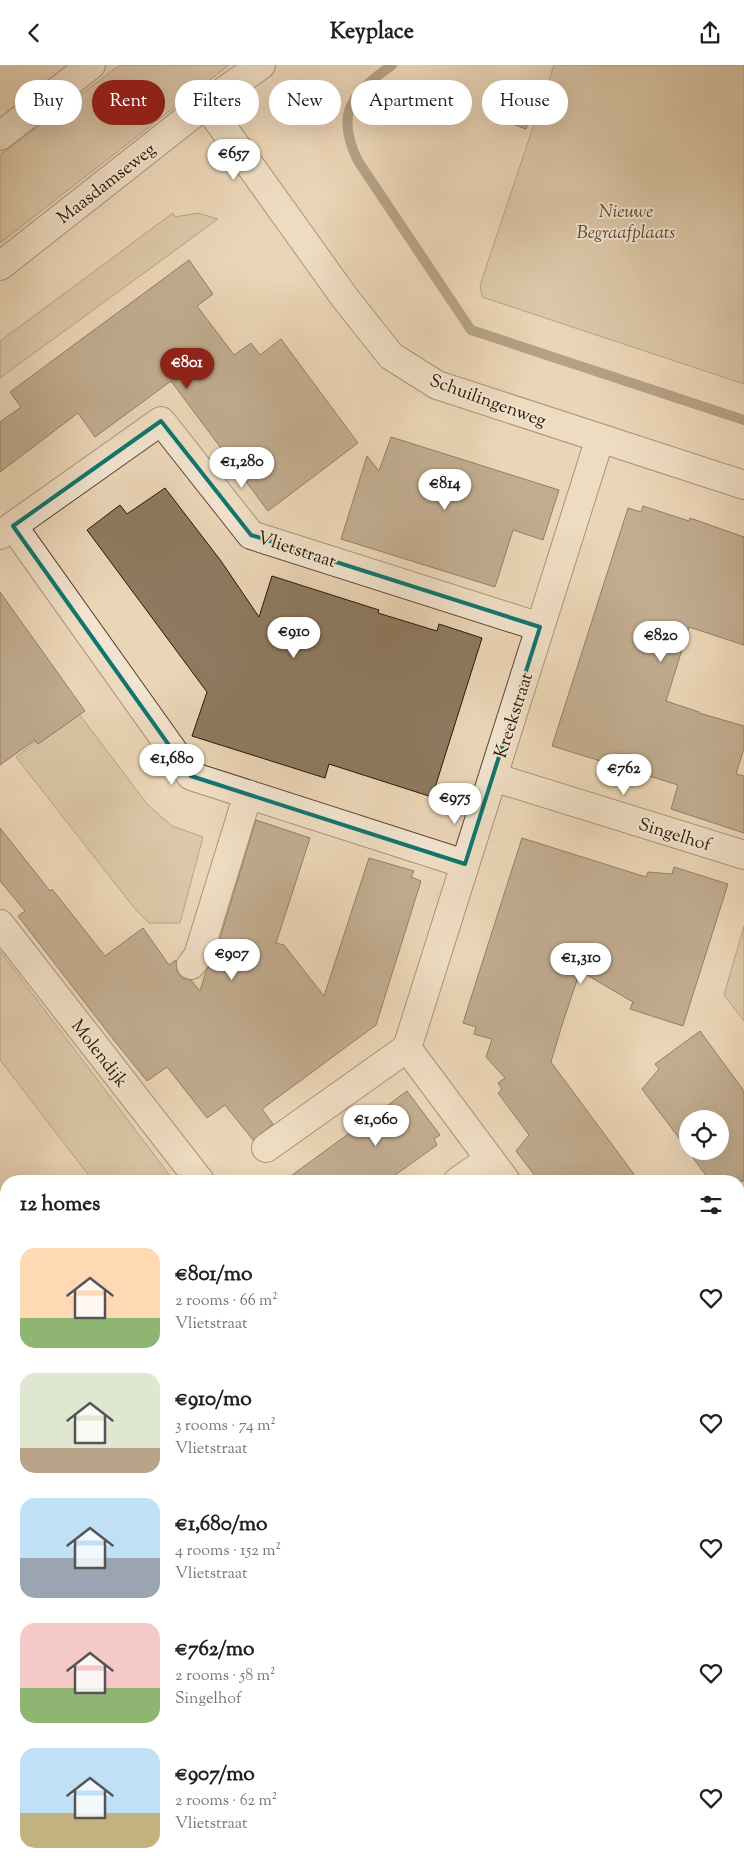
<!DOCTYPE html>
<meta charset="utf-8">
<style>
body{margin:0;font-family:"Sorts Mill Goudy",serif;background:#f2f2f2;color:#202124;height:100vh;display:flex;flex-direction:column;font-size:19px;white-space:nowrap}
*{box-sizing:border-box;margin:0}
p{font-size:16px;color:#757577}
.icon{flex:none;width:28px;height:28px;fill:none;stroke:currentColor;stroke-width:2;stroke-linecap:round;stroke-linejoin:round}
.map{position:relative;flex:1;overflow:hidden}
.side{position:absolute;left:0px;top:1110px;width:745px;height:696px;display:flex;flex-direction:column;background:#fff;border-radius:20px 20px 0 0;box-shadow:0 5px 20px #0002}
.side>*{flex:none}
.guide{position:absolute;left:15px;top:15px;width:715px;height:45px;display:flex;gap:10px}
.fabs{position:absolute;left:679px;top:1045px;display:grid;gap:10px}
.fabs a{display:grid;place-items:center;width:50px;height:50px;border-radius:50%;background:#fff;box-shadow:0 5px 20px #0002;font-size:25px}
.price{position:absolute;translate:-50% -42px;padding:0 11px;border-radius:18px;background:#fff;color:#222;font-size:16px;line-height:32px;filter:drop-shadow(0 1px 2px #0008)}
.price::after{content:'';position:absolute;left:50%;top:30px;width:15px;height:11px;margin-left:-8px;background:inherit;clip-path:polygon(0 0,100% 0,50% 100%)}
.price.selected{background:#8f2418;color:#fff}
ul{padding:0;list-style:none}
li{display:flex;align-items:center;gap:15px;height:125px;padding:0 20px}
li span{display:grid;place-items:center;flex:none;width:140px;height:100px;border-radius:15px;color:#555}
li>.icon{margin-inline-start:auto}
span .icon{width:60px;height:60px;fill:#fffc;stroke-width:1}
li b{font-size:21px}
h2{display:flex;justify-content:space-between;align-items:center;height:60px;padding:0 20px;font-size:21px}
.chip{padding:0 18px;border-radius:22px;background:#fff;box-shadow:0 5px 20px #0002;font-size:18px;line-height:45px}
.chip.selected{background:#8f2418;color:#fff}
header{display:flex;justify-content:space-between;align-items:center;height:65px;padding:0 20px;background:#fff;font-size:22px;font-weight:800}
.map>svg:first-child{display:block}
</style>
<header><svg class="icon" aria-label="back" viewBox="0 0 24 24"><path d="M15 5l-7 7 7 7"/></svg>Keyplace<svg class="icon" aria-label="share" viewBox="0 0 24 24"><path d="M12 15V3M7 8l5-5 5 5M5 13v7h14v-7"/></svg></header>
<div class="map">
<svg width="744" height="1806" viewBox="0 0 744 1806">
<rect width="100%" height="100%" fill="#ebd5b7"/>
<filter id="stains"><feTurbulence type="fractalNoise" baseFrequency=".004" numOctaves="4"/><feColorMatrix values="0 0 0 0 .2 0 0 0 0 .09 0 0 0 0 .02 0 0 0 .5 -.17"/></filter>
<radialGradient id="worn" r=".72"><stop offset=".6" stop-color="#630" stop-opacity="0"/><stop offset="1" stop-color="#630" stop-opacity=".3"/></radialGradient>
<path fill="#cab598" stroke="#7a664c" d="M120,0H229L0,178V90Z
M554,0H744V319L482,232L480,220Z
M173,148L175,152L198,148L218,154L0,313V276Z
M76,645L148,740L172,761L203,772L180,858H149L135,844L16,692Z
M744,861V956L724,930Z
M0,886L174,1116H93L0,995Z
M739,1208L744,1211V1282L739,1284Z
M739,1724L744,1730V1794L739,1787Z
M615,1800H704L709,1806H620Z"/>
<g fill="none" stroke-linecap="round" stroke-linejoin="round">
<path stroke="#766249" stroke-width="10" d="M392,0C352,29 334,47 358,96L471,265L744,355"/>
</g>
<path fill="#8e7a60" stroke="#291701" d="M504,28L535,38L526,64L496,53Z
M189,195L213,229L197,241L234,290L251,278L260,290L281,274L358,378L268,446L171,316L95,372L78,348L0,407V357L21,342L10,327Z
M391,372L559,425L543,475L513,465L495,522L341,474L367,391L379,406Z
M165,423L221,496L259,552L272,511L379,545L378,548L437,566L439,559L482,573L432,732L329,699L325,713L192,671L207,627L87,465L120,440L127,449Z
M643,441L689,456L690,453L744,472V580L689,562L666,636L699,647V648L744,661V683L736,709L744,711V768L671,744L678,720L552,681L628,443L641,447Z
M0,527L85,646L38,679L35,675L0,700Z
M256,755L310,773L276,878L284,880L324,931L369,793L414,806L411,812L421,816L376,960L262,1044L273,1059L253,1075L225,1040L207,1053L167,1002L147,1016L113,974L18,851L25,846L0,816V763L50,826L52,824L105,891L143,863L169,900L176,895L177,906L182,913L191,915L200,926L206,906L213,896Z
M522,773L646,812L648,807L672,809L674,802L728,819L683,961L630,944L633,937L580,906L562,960L551,997L639,1116H539L516,1086L529,1070L498,1028L502,1024L498,1018L505,1013L486,992L492,974L474,969L476,962L463,958Z
M700,966L744,1026V1116H710L688,1086H720V1054H688V1085L642,1024L659,1004L655,999Z
M407,1026L440,1070L434,1074L437,1080L387,1116H284Z"/>
<g fill="none" stroke-linecap="round" stroke-linejoin="round">
<g stroke="#5a462e" stroke-width="30">
<path id="minor" d="M206,39L345,233L391,291L437,320L744,420
M0,71L91,0
M0,201L206,39L261,0
M13,461L191,711L465,799
M0,470L161,356L251,470L540,562
M493,712L744,790
M0,859L200,1116
M191,900L198,891L248,729
M266,1083L407,983
M458,1116L490,1094
M506,1116L407,983L600,373
M739,1158L744,1154
M730,1800L734,1806"/>
</g>
<use href="#minor" stroke="#f2e4d0" stroke-width="28"/>
</g>
<path d="M0 0H744V1806H0ZM161,356L251,470L540,562L465,799L191,711L13,461Z" fill="#ebd5b7" fill-opacity=".55" fill-rule="evenodd"/>
<path fill="none" stroke="#0f766e" stroke-width="4" stroke-linejoin="round" d="M161,356L251,470L540,562L465,799L191,711L13,461Z"/>
<g text-anchor="middle" stroke-width="4" stroke-linejoin="round" paint-order="stroke">
<g font-size="18" fill="#291701" stroke="#f2e4d0">
<text transform="translate(106 118) rotate(-38)" y="6">Maasdamseweg</text>
<text transform="translate(488 335) rotate(20)" y="6">Schuilingenweg</text>
<text transform="translate(297 484) rotate(18)" y="6">Vlietstraat</text>
<text transform="translate(513 650) rotate(-72)" y="6">Kreekstraat</text>
<text transform="translate(675 769) rotate(17)" y="6">Singelhof</text>
<text transform="translate(100 988) rotate(52)" y="6">Molendijk</text>
</g>
<g font-size="18" font-style="italic" fill="#59462e" stroke="#f2e4d0">
<text x="626" y="152">Nieuwe<tspan x="626" dy="21">Begraafplaats</tspan></text>
</g>
</g>
<rect width="100%" height="100%" filter="url(#stains)"/>
<rect width="100%" height="100%" fill="url(#worn)"/>
</svg>
<div class="fabs">
<a><svg class="icon" aria-label="locate" viewBox="0 0 24 24"><circle cx="12" cy="12" r="6"/><path d="M12 2v4M12 18v4M2 12h4M18 12h4"/></svg></a>
</div>
<b class="price" style="left:234px;top:116px">€657</b>
<b class="price selected" style="left:187px;top:325px">€801</b>
<b class="price" style="left:242px;top:424px">€1,280</b>
<b class="price" style="left:445px;top:446px">€814</b>
<b class="price" style="left:294px;top:594px">€910</b>
<b class="price" style="left:661px;top:598px">€820</b>
<b class="price" style="left:172px;top:721px">€1,680</b>
<b class="price" style="left:624px;top:731px">€762</b>
<b class="price" style="left:455px;top:760px">€975</b>
<b class="price" style="left:232px;top:916px">€907</b>
<b class="price" style="left:581px;top:920px">€1,310</b>
<b class="price" style="left:376px;top:1082px">€1,060</b>
<div class="guide">
<a class="chip">Buy</a>
<a class="chip selected">Rent</a>
<a class="chip">Filters</a>
<a class="chip">New</a>
<a class="chip">Apartment</a>
<a class="chip">House</a>
</div>
<section class="side">
<h2>12 homes<svg class="icon" aria-label="filters" viewBox="0 0 24 24"><path d="M4 7h16M4 17h16"/><circle cx="9" cy="7" r="2"/><circle cx="15" cy="17" r="2"/></svg></h2>
<ul>
<li><span style="background:linear-gradient(#ffd9b3 70%,#8fb573 0)"><svg class="icon" aria-label="home" viewBox="0 0 24 24"><path d="M3 11l9-7 9 7M6 9v11h12V9"/></svg></span><div><b>€801/mo</b><p>2 rooms · 66 m²</p><p>Vlietstraat</p></div><svg class="icon" aria-label="heart" viewBox="0 0 24 24"><path d="M12 20l-8-8c-3-5 5-10 8-4 3-6 11-1 8 4z"/></svg></li>
<li><span style="background:linear-gradient(#dfe7d0 75%,#b9a48a 0)"><svg class="icon" aria-label="home" viewBox="0 0 24 24"><path d="M3 11l9-7 9 7M6 9v11h12V9"/></svg></span><div><b>€910/mo</b><p>3 rooms · 74 m²</p><p>Vlietstraat</p></div><svg class="icon" aria-label="heart" viewBox="0 0 24 24"><path d="M12 20l-8-8c-3-5 5-10 8-4 3-6 11-1 8 4z"/></svg></li>
<li><span style="background:linear-gradient(#bfe0f5 60%,#9aa5b1 0)"><svg class="icon" aria-label="home" viewBox="0 0 24 24"><path d="M3 11l9-7 9 7M6 9v11h12V9"/></svg></span><div><b>€1,680/mo</b><p>4 rooms · 152 m²</p><p>Vlietstraat</p></div><svg class="icon" aria-label="heart" viewBox="0 0 24 24"><path d="M12 20l-8-8c-3-5 5-10 8-4 3-6 11-1 8 4z"/></svg></li>
<li><span style="background:linear-gradient(#f6c9c9 65%,#8fb573 0)"><svg class="icon" aria-label="home" viewBox="0 0 24 24"><path d="M3 11l9-7 9 7M6 9v11h12V9"/></svg></span><div><b>€762/mo</b><p>2 rooms · 58 m²</p><p>Singelhof</p></div><svg class="icon" aria-label="heart" viewBox="0 0 24 24"><path d="M12 20l-8-8c-3-5 5-10 8-4 3-6 11-1 8 4z"/></svg></li>
<li><span style="background:linear-gradient(#bfe0f5 65%,#c2b280 0)"><svg class="icon" aria-label="home" viewBox="0 0 24 24"><path d="M3 11l9-7 9 7M6 9v11h12V9"/></svg></span><div><b>€907/mo</b><p>2 rooms · 62 m²</p><p>Vlietstraat</p></div><svg class="icon" aria-label="heart" viewBox="0 0 24 24"><path d="M12 20l-8-8c-3-5 5-10 8-4 3-6 11-1 8 4z"/></svg></li>
</ul>
</section>
</div>
